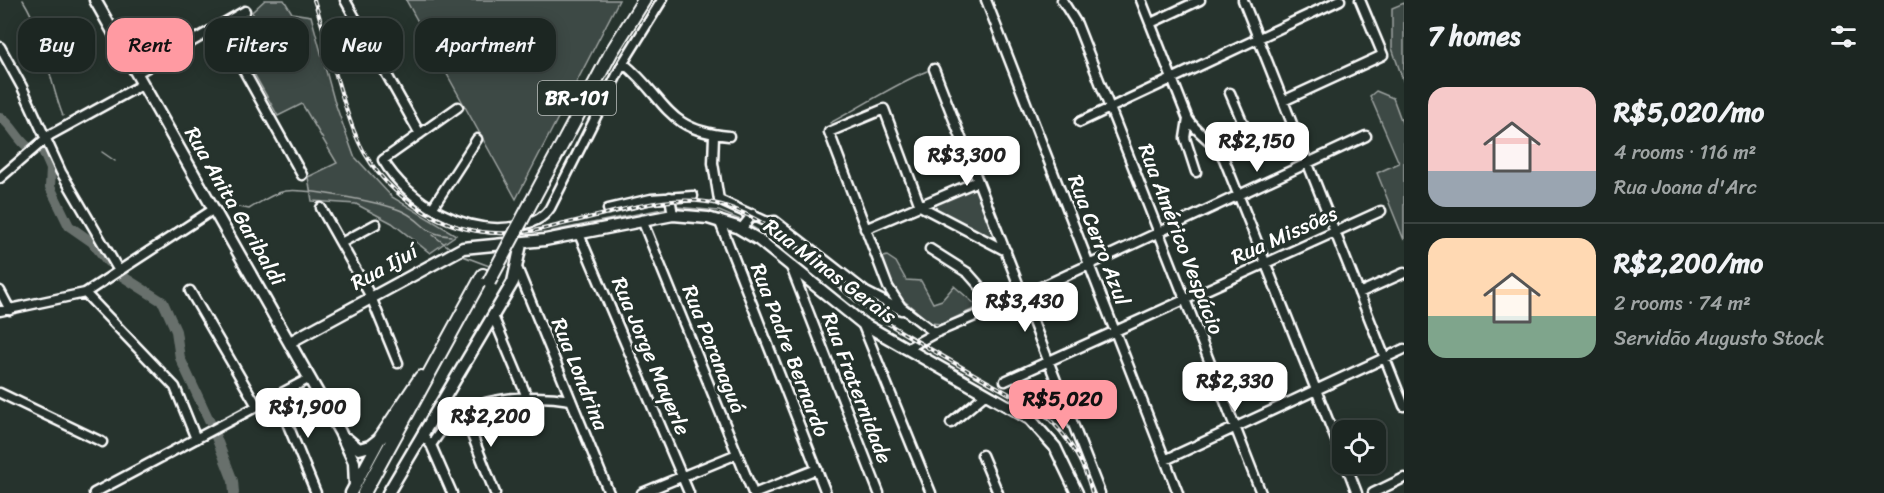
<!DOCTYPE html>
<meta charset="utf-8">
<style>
body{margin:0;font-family:Sriracha,sans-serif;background:#29322f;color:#f1f3f6;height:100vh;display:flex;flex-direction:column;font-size:22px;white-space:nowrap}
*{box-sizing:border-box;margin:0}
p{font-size:20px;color:#a0a5a5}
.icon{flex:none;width:33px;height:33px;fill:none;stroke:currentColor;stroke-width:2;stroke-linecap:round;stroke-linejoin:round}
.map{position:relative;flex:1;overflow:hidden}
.drawer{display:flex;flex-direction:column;background:#1c2622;width:480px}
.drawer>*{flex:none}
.banner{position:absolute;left:18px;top:18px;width:570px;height:54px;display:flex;gap:12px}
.fabs{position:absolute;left:1332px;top:420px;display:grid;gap:12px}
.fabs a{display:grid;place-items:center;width:54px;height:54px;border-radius:12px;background:#1c2622;box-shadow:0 3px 15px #0003,0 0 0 2px #3a4340;font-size:30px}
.price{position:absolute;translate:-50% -51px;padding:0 14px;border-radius:12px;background:#fff;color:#222;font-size:20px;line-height:39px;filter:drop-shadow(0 2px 3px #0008)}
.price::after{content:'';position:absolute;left:50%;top:36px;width:18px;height:14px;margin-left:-9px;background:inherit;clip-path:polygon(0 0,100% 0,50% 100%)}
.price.active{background:#ff9aa2;color:#111}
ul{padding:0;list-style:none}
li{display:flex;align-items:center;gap:18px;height:150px;padding:0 24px}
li+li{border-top:2px solid #3a4340}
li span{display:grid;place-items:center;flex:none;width:168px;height:120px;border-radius:18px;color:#555}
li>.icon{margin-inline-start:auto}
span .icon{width:72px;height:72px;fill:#fffc;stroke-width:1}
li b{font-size:26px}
h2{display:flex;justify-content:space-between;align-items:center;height:72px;padding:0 24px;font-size:26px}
.chip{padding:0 21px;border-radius:18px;background:#1c2622;box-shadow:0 3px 15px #0003,0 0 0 2px #3a4340;font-size:21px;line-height:54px}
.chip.active{background:#ff9aa2;color:#111}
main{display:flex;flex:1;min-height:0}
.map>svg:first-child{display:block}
</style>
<main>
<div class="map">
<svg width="1404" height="493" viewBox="0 0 1404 493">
<rect width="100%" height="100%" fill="#26332d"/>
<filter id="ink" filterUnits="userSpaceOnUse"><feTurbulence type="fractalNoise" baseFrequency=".0167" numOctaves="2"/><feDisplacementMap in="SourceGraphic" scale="12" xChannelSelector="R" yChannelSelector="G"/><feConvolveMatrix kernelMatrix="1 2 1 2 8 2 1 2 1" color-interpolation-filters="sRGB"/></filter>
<g filter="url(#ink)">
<path fill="#3e4944" stroke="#9ea4a2" stroke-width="1.5" d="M265,0H284L292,13L311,16L334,100L354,156L392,197L456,235L430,253L392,223L356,204L312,201L308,177L337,163L302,104L278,116L236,42L260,27L252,12Z
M406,0H619L516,199Z
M1404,3V83L1392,48V8Z
M1376,91L1393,98L1404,128V240L1377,173L1399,163L1370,96Z
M975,187L977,189L1001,246L931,209V205Z
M887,256L896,262L906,280L921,281L933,303L942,300L954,286L976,305V308L942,324L931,323L903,300L887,275L880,258Z"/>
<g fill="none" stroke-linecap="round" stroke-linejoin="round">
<path stroke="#a4a9a7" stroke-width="1.5" d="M23,0C45,35 48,78 63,116
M830,123C863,106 893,85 927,71
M102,152L115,161
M234,206L249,209C261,202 273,193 286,191C305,188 387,203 404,212C426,223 422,234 451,236
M677,207L719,211L743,221
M749,225L774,240
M552,231L667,208
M433,235L450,248
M460,255L492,267"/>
<path stroke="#67706c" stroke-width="10" d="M0,117C12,124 17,139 28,147
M44,153L51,169L50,187L69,226L92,242L108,262
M122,276L163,302L176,331L180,358L210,422
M214,432L233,481L234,493"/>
<g stroke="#fff" stroke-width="13">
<path id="minor" d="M345,0L420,134
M986,0L1178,493
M1062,0L1077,24L1261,493
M1141,0L1188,119C1198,135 1216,142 1224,159L1342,455
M1243,0L1404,406
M1151,23L1200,0
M219,26L302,175
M0,47L22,87L61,172L119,271
M623,63C667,98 663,130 729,136
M934,69L1100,493
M137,73L245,11
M1230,93L1253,147
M1283,101L1383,55L1360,0
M458,107L383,160C408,203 468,237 518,226C531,223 542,220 550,208L623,63L662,0
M1188,119L1185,138L1196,172
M1080,122L1340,0
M714,135L713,163L719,200L767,222L775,221L866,292L901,310
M1210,141L1243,125
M0,178L50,135L143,84
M670,197L673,215
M433,207L477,139
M321,208L371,297L398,363
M608,209L651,199L693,196
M642,220L753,493
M719,220L826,493
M741,229L753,214
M865,229L978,181
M579,234L689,493
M341,243L376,224
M930,249L968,273L998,307
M791,267L879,493
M518,270L609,493
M0,291L10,310
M190,291L257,406
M85,293L175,387L196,439
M1359,293L1404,273
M0,311L85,293L214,209
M493,316L527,397
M862,323L931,493
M935,333L901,307L888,287L829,132L884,109L920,206L1006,251
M906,349L935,333L1024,295L1366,136
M1005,381L1381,211
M0,393L102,442
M276,396L316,493
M463,412L495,493
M951,423L986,394
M422,434L431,445L452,493
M431,445C438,435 445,423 456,416C485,396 538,394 571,400
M982,455L998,493
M1165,460L1404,349
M1346,464L1357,493
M94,493L310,378
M642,493L737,454
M756,493L817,469
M1373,493L1404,478"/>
</g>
<g stroke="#fff" stroke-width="15">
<path id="major" d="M95,0L340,432L354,462L355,486
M290,342L463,248L545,240L673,215L708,218L737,227L759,240L862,323L1030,419L1055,447L1077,493
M347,439L359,449L370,446L379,439
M351,493L381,437
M388,493L513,282L521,244"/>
</g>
<g stroke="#fff" stroke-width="16">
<path id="highway" d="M532,201L612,51L644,0
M381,437L421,377
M364,493L483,275"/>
</g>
<use href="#minor" stroke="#26332d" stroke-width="8"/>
<use href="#major" stroke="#26332d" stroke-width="10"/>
<use href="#highway" stroke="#26332d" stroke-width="12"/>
<g stroke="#fff" stroke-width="4">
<path id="rail" d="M314,0C329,43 337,88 354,131C378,193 442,236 509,233C536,233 565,223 592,217C634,207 678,193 722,205C785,223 825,282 878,317C931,352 989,381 1044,414C1068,436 1084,462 1092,493"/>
</g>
<use href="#rail" stroke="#26332d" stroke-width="1.5" stroke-dasharray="4.5" stroke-linecap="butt"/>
<g stroke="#fff" stroke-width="16" stroke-linecap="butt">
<path id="highway-bridge" d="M489,282L532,201"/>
</g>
<use href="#highway-bridge" stroke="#26332d" stroke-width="12"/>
</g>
</g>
<g text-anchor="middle" stroke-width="6" stroke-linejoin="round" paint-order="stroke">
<rect fill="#26332d" stroke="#bec2c0" stroke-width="1.5" x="538" y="81" width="78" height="34" rx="4.5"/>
<g font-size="20" font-weight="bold" fill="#fff">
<text x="577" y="105">BR-101</text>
</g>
<g font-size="21" fill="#fff" stroke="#26332d">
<text transform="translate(235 206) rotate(60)" y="7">Rua Anita Garibaldi</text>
<text transform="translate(1284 235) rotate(-24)" y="7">Rua Missões</text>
<text transform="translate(1181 239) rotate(69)" y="7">Rua Américo Vespúcio</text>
<text transform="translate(1099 240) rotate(69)" y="7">Rua Cerro Azul</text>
<text transform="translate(384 267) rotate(-29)" y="7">Rua Ijuí</text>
<text transform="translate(830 271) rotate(37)" y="7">Rua Minas Gerais</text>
<text transform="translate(714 349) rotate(68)" y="7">Rua Paranaguá</text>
<text transform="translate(790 350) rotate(69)" y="7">Rua Padre Bernardo</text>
<text transform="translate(651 356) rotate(67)" y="7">Rua Jorge Mayerle</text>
<text transform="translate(580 374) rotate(68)" y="7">Rua Londrina</text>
<text transform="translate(857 388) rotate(69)" y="7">Rua Fraternidade</text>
</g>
</g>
</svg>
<div class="fabs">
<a><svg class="icon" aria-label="locate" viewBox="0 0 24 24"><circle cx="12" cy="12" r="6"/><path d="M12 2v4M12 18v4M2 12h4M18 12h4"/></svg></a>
</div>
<b class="price" style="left:1257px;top:173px">R$2,150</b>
<b class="price" style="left:967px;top:187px">R$3,300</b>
<b class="price" style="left:1025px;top:333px">R$3,430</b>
<b class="price" style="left:1235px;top:413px">R$2,330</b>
<b class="price active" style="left:1063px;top:431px">R$5,020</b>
<b class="price" style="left:308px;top:439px">R$1,900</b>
<b class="price" style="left:491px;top:448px">R$2,200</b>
<div class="banner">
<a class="chip">Buy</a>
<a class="chip active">Rent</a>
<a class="chip">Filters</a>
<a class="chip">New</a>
<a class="chip">Apartment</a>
</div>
</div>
<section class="drawer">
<h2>7 homes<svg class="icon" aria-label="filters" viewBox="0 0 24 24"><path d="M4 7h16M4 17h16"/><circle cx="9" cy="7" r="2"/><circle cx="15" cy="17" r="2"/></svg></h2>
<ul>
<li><span style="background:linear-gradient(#f6c9c9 70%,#9aa5b1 0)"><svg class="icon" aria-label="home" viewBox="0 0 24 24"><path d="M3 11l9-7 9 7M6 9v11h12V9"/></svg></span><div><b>R$5,020/mo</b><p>4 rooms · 116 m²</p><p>Rua Joana d'Arc</p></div></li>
<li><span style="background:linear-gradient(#ffd9b3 65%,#7fa58c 0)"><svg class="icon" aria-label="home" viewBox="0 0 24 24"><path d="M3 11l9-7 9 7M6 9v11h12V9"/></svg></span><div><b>R$2,200/mo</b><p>2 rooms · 74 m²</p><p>Servidão Augusto Stock</p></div></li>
</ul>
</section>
</main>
